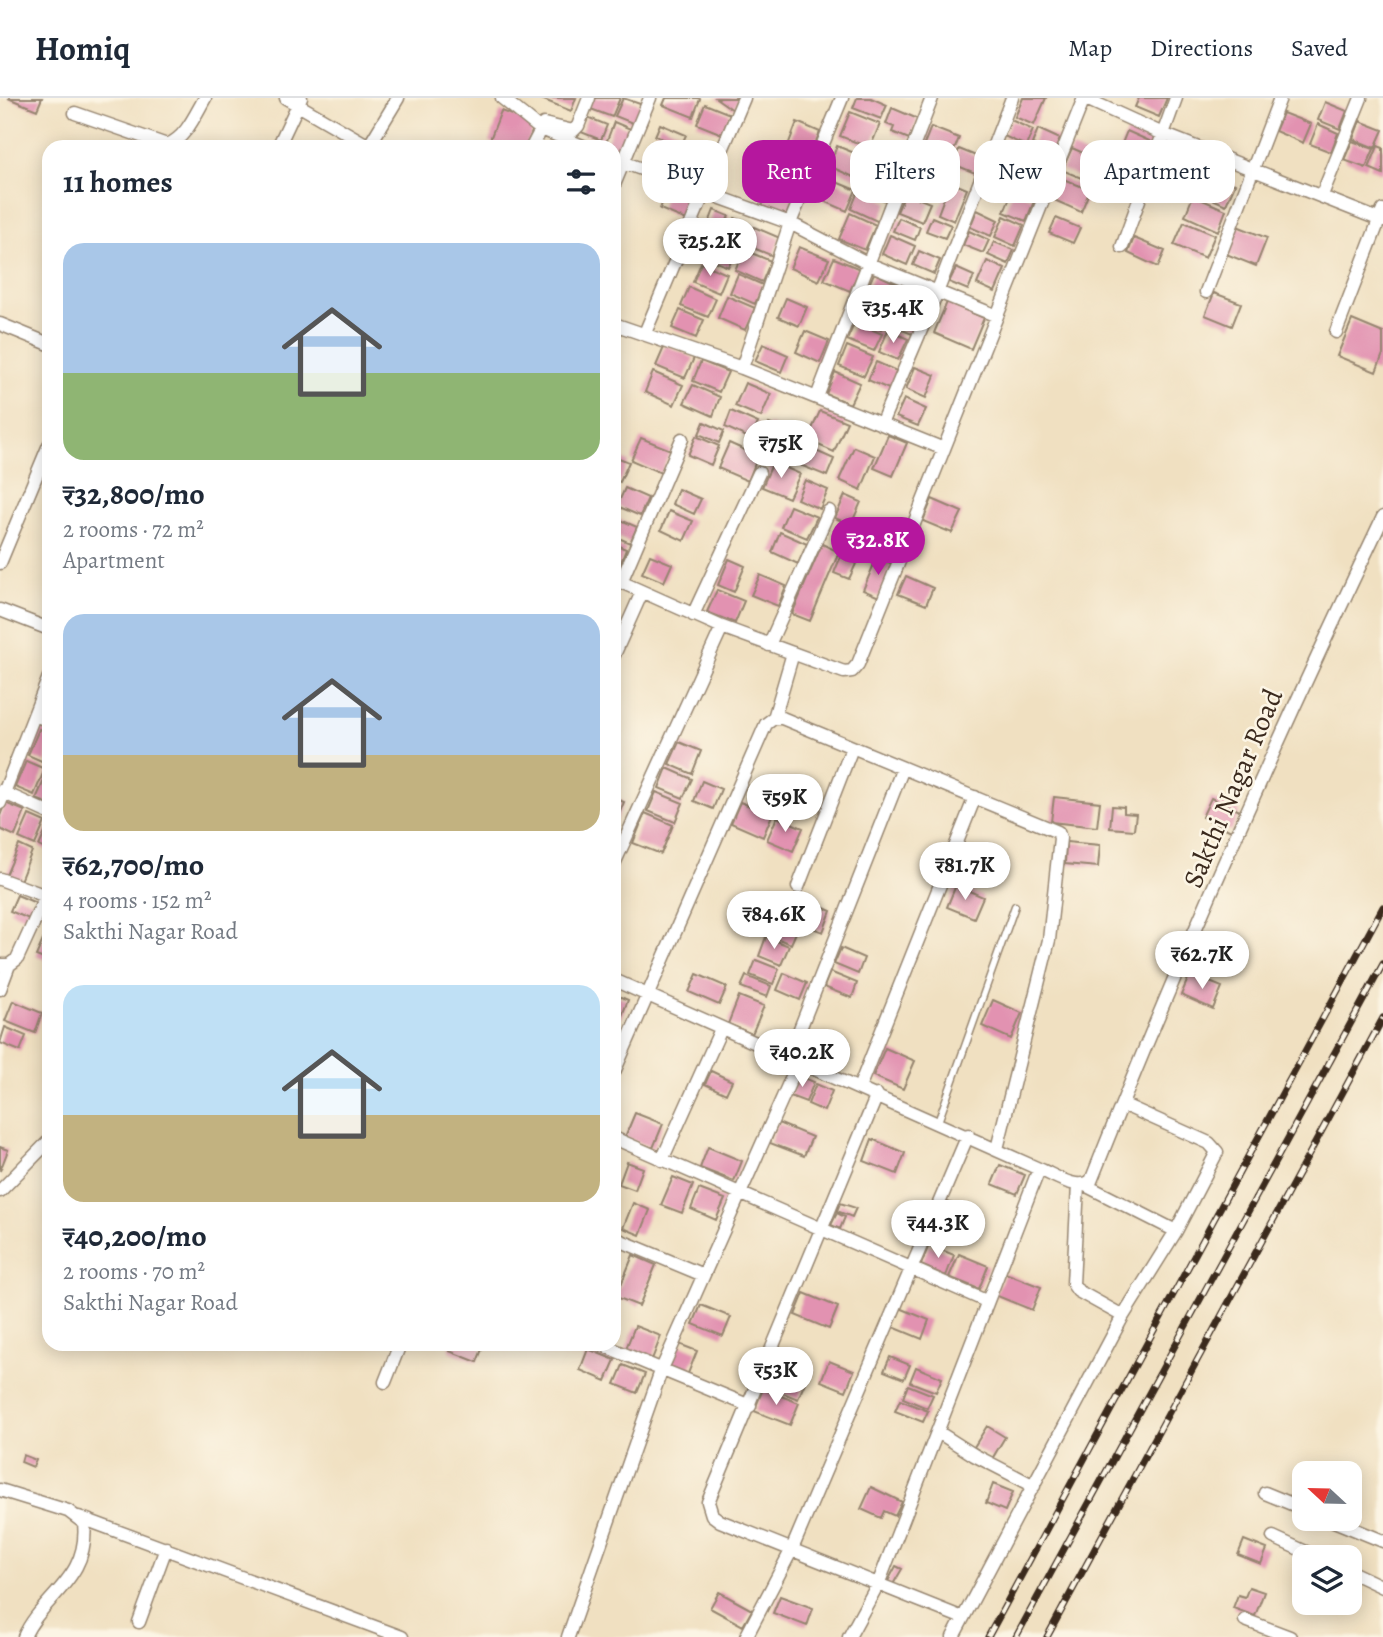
<!DOCTYPE html>
<meta charset="utf-8">
<style>
body{margin:0;font-family:Alegreya,serif;background:#f2f2f3;color:#1f2937;height:100vh;display:flex;flex-direction:column;font-size:26px;white-space:nowrap}
*{box-sizing:border-box;margin:0}
p{font-size:23px;color:#747a83}
.icon{flex:none;width:38px;height:38px;fill:none;stroke:currentColor;stroke-width:2;stroke-linecap:round;stroke-linejoin:round}
.map{position:relative;flex:1;overflow:hidden}
.sheet{position:absolute;left:42px;top:42px;width:579px;height:1211px;display:flex;flex-direction:column;background:#fff;border-radius:21px;box-shadow:0 4px 18px #0003}
.sheet>*{flex:none}
.top-card{position:absolute;left:642px;top:42px;width:635px;height:63px;display:flex;gap:14px}
.needle{width:46px;rotate:292deg}
.buttons{position:absolute;left:1292px;top:1363px;display:grid;gap:14px}
.buttons a{display:grid;place-items:center;width:70px;height:70px;border-radius:14px;background:#fff;box-shadow:0 4px 18px #0003;font-size:35px}
.price{position:absolute;translate:-50% -60px;padding:0 16px;border-radius:24px;background:#fff;color:#222;font-size:23px;line-height:46px;filter:drop-shadow(0 2px 4px #0008)}
.price::after{content:'';position:absolute;left:50%;top:42px;width:21px;height:16px;margin-left:-10px;background:inherit;clip-path:polygon(0 0,100% 0,50% 100%)}
.price.active{background:#b5179e;color:#fff}
ul{padding:0;list-style:none}
li{display:grid;align-content:center;gap:14px;height:371px;padding:0 21px}
li span{display:grid;place-items:center;height:217px;border-radius:21px;color:#555}
li>.icon{margin-inline-start:auto}
span .icon{width:126px;height:126px;fill:#fffc;stroke-width:1}
li b{font-size:30px}
h2{display:flex;justify-content:space-between;align-items:center;height:84px;padding:0 21px;font-size:30px}
.chip{padding:0 24px;border-radius:21px;background:#fff;box-shadow:0 4px 18px #0003;font-size:24px;line-height:63px}
.chip.active{background:#b5179e;color:#fff}
header{display:flex;align-items:center;gap:42px;box-sizing:border-box;height:98px;padding:0 35px;background:#fff;border-bottom:2px solid #e0e1e3}
header strong{font-size:33px}
nav{display:flex;gap:38px;margin-inline-start:auto;font-size:24px}
.map>svg:first-child{display:block}
</style>
<header>
<strong>Homiq</strong>
<nav><a>Map</a><a>Directions</a><a>Saved</a></nav>
</header>
<div class="map">
<svg width="1383" height="1539" viewBox="0 0 1383 1539">
<rect width="100%" height="100%" fill="#fcf5e5"/>
<filter id="ink" filterUnits="userSpaceOnUse"><feTurbulence type="fractalNoise" baseFrequency=".0143" numOctaves="2"/><feDisplacementMap in="SourceGraphic" scale="14" xChannelSelector="R" yChannelSelector="G"/><feConvolveMatrix kernelMatrix="1 2 1 2 8 2 1 2 1" color-interpolation-filters="sRGB"/></filter>
<filter id="wash" filterUnits="userSpaceOnUse"><feTurbulence type="fractalNoise" baseFrequency=".00686" numOctaves="4" result="noise"/><feDisplacementMap in="SourceGraphic" scale="28" xChannelSelector="R" yChannelSelector="G"/><feGaussianBlur stdDeviation="1.57" result="paint"/><feColorMatrix in="noise" values="0 0 0 0 0 0 0 0 0 0 0 0 0 0 0 0 0 1.4 0 .05"/><feComposite in="paint" operator="in"/></filter>
<g filter="url(#wash)">
<rect width="100%" height="100%" fill="#f0e0c1"/>
<g id="blocks">
<path fill="#e292b1" d="M8,0H42L37,12Z
M539,0H576L571,13Z
M592,0H620L612,19L588,10Z
M623,0L643,7L635,26L615,18Z
M666,0H698L700,1L693,19L663,7Z
M716,0H738L733,12Z
M857,0H871L887,7L881,21L853,10Z
M1023,0H1046L1034,27L1015,19Z
M1139,0H1167L1159,19L1135,9Z
M1325,4L1347,13L1340,31L1318,22Z
M705,6L730,16L722,36L697,26Z
M892,10L918,21L909,41L892,34L894,29L886,26Z
M501,13L535,26L526,49H502L489,44Z
M850,14L880,26L870,50L840,38Z
M1283,15L1311,26L1303,45L1275,33Z
M587,19L607,27L601,42L581,34Z
M1011,22L1033,32L1026,48L1004,38Z
M1360,23L1383,32L1375,50L1353,41Z
M614,24L633,32L623,55L614,49L605,48Z
M797,24L820,34L809,60L787,50Z
M660,26L686,37L681,48L655,38Z
M1318,26L1338,35L1331,54L1310,46Z
M931,29L959,40L949,65L921,54Z
M1038,31L1060,41L1053,56L1032,46Z
M1127,33L1154,45L1145,64L1119,53Z
M1352,43L1374,51L1366,70L1344,62Z
M652,44L681,56L674,73L645,61Z
M837,48L867,60L858,81L829,68Z
M1378,48L1383,50V76L1369,70Z
M1072,50L1108,66L1098,87L1062,72Z
M959,51L981,60L975,75L953,66Z
M689,53L713,63L704,86L680,76Z
M1166,56L1199,70L1190,91L1157,77Z
M784,61L807,71L797,95L774,85Z
M1007,62L1038,76L1029,96L998,83Z
M871,67L895,77L885,100L861,89Z
M1202,71L1235,86L1226,107L1193,93Z
M824,79L856,92L847,113L815,99Z
M1061,80L1090,92L1081,114L1052,101Z
M950,84L967,91L954,123L938,116Z
M771,87L797,98L788,119L762,108Z
M859,91L888,104L879,124L851,111Z
M667,92L697,104L689,123L660,111Z
M1013,92L1035,101L1026,123L1004,114Z
M905,95L930,105L922,124L897,114Z
M1193,98L1226,112L1218,133L1185,118Z
M714,112L729,118L720,139L706,133Z
M977,112L998,122L991,138L970,129Z
M850,115L876,127L865,152L839,141Z
M1004,118L1024,127L1015,148L995,139Z
M932,119L951,127L945,140L926,133Z
M735,120L750,127L741,148L726,142Z
M899,120L920,129L915,142L893,133Z
M1056,120L1080,130L1073,145L1049,135Z
M1184,124L1215,137L1205,160L1174,147Z
M1237,128L1267,140L1256,168L1226,156Z
M754,129L780,140L773,158L746,147Z
M969,133L989,142L983,155L963,147Z
M890,137L915,148L907,167L882,156Z
M707,140L736,152L728,169L700,157Z
M1134,140L1165,153L1158,169L1128,155Z
M994,144L1014,152L1008,166L988,157Z
M799,149L829,161L819,183L790,170Z
M744,152L771,163L762,184L735,172Z
M919,153L940,162L934,176L913,167Z
M834,160L860,171L850,193L824,182Z
M987,163L1005,171L995,194L977,186Z
M701,165L727,176L719,195L693,184Z
M956,170L974,178L968,192L949,184Z
M874,175L900,187L891,207L865,196Z
M738,176L763,187L755,206L730,195Z
M689,189L716,201L708,219L681,208Z
M1214,195L1241,205L1232,228L1205,217Z
M727,198L755,210L745,232L718,220Z
M786,200L807,209L799,228L778,219Z
M868,202L889,211L881,231L860,222Z
M947,204L984,220L971,251L934,235Z
M896,211L919,220L912,236L890,227Z
M680,212L704,222L696,240L672,230Z
M1352,222L1383,235V256L1376,274L1337,258Z
M855,224L882,236L874,253L847,242Z
M888,232L908,241L898,262L879,254Z
M805,233L829,243L820,265L796,254Z
M763,246L788,257L781,274L755,263Z
M665,247L694,260L685,280L656,268Z
M847,248L873,259L864,278L839,268Z
M701,263L728,274L719,294L693,283Z
M876,264L899,274L891,292L868,282Z
M915,269L935,277L926,300L906,291Z
M653,274L683,287L674,307L645,294Z
M835,274L860,285L850,306L826,296Z
M745,285L771,296L761,319L735,308Z
M693,287L720,299L713,318L684,305Z
M904,301L926,311L918,328L896,319Z
M731,313L758,325L751,341L725,329Z
M820,313L847,324L834,354L807,342Z
M704,324L724,333L719,345L699,336Z
M769,326L793,336L785,355L761,344Z
M888,337L907,345L893,378L874,370Z
M696,338L719,348L711,367L688,357Z
M641,340L671,352L661,375L631,362Z
M729,345L758,358L748,383L718,370Z
M807,349L834,361L827,378L800,367Z
M854,349L875,358L861,392L839,382Z
M614,358L629,364L620,384L614,382Z
M773,364L800,376L789,400L762,389Z
M805,382L828,392L820,411L797,401Z
M625,390L648,400L640,418L617,408Z
M678,391L701,401L694,416L672,406Z
M845,397L861,404L851,427L835,420Z
M932,401L962,414L952,435L923,423Z
M790,408L817,419L807,440L781,429Z
M669,413L693,423L684,443L661,432Z
M614,419L637,429L630,445L614,438Z
M780,434L807,446L798,466L772,454Z
M614,446L626,451L618,472L614,470Z
M822,446L839,454L810,523L792,516Z
M845,448L861,455L849,481L834,475Z
M650,457L672,466L664,484L642,475Z
M877,459L893,466L879,499L863,492Z
M729,461L745,468L734,494L718,487Z
M760,477L786,488L778,508L751,497Z
M906,478L933,490L926,507L898,496Z
M717,492L744,503L735,525L707,514Z
M39,631L49,635L46,665L28,657Z
M679,644L701,653L692,676L669,666Z
M26,663L45,671L34,697L15,689Z
M667,670L692,681L683,700L659,690Z
M49,671V706L36,701Z
M702,683L721,691L713,711L694,703Z
M656,694L683,705L675,724L648,713Z
M1054,699L1100,704L1097,729L1051,724Z
M614,700L624,704L614,728Z
M1211,700L1240,713L1231,733L1202,719Z
M740,704L772,717L763,739L731,725Z
M5,705L25,713L15,738L0,731V718Z
M1112,708L1124,709V715L1136,716L1134,732L1110,730Z
M645,715L673,727L661,756L633,745Z
M29,717L45,724L35,747L19,740Z
M777,719L803,730L793,753L767,742Z
M49,726V753L39,748Z
M1066,744L1100,747L1098,769L1065,766Z
M19,747L32,753L20,783L6,777Z
M956,787L983,799L974,820L947,809Z
M17,797L36,805L29,821L10,813Z
M811,804L831,813L823,834L802,826Z
M773,823L797,832L791,846L768,837Z
M766,839L789,848L781,867L759,858Z
M43,842L49,845V863L36,858Z
M841,850L864,860L858,876L834,866Z
M756,862L779,871L773,886L750,877Z
M830,874L857,885L852,900L824,889Z
M784,875L807,885L800,902L777,892Z
M697,876L727,889L719,907L689,894Z
M1190,876L1222,889L1213,911L1181,897Z
M746,878L771,888L767,899L741,889Z
M614,896L628,902L621,920L614,918Z
M739,898L764,908L752,936L728,926Z
M993,902L1022,915L1011,941L982,928Z
M13,903L42,915L35,935L5,923Z
M5,929L26,938L20,953L0,945Z
M885,950L915,963L903,991L873,978Z
M711,973L732,983L726,996L705,986Z
M798,978L814,984L806,1004L790,998Z
M816,986L832,993L824,1013L808,1006Z
M635,1015L663,1026L653,1050L625,1039Z
M778,1025L812,1039L804,1058L770,1045Z
M872,1041L905,1055L897,1076L864,1063Z
M0,1049L8,1052L0,1073Z
M708,1049L742,1063L734,1083L700,1070Z
M627,1064L643,1070L635,1092L619,1086Z
M1000,1067L1025,1077L1017,1096L992,1086Z
M673,1079L693,1087L682,1115L661,1107Z
M699,1091L725,1101L716,1122L691,1111Z
M945,1103L975,1115L969,1131L938,1118Z
M633,1105L650,1112L640,1137L623,1130Z
M840,1105L856,1110L852,1119L837,1113Z
M837,1115L845,1119L840,1131L831,1127Z
M929,1147L954,1157L946,1178L921,1167Z
M959,1156L988,1168L979,1191L949,1179Z
M633,1157L656,1167L639,1208L616,1199Z
M1005,1175L1041,1189L1032,1212L995,1197Z
M804,1195L838,1209L829,1231L795,1217Z
M701,1207L731,1219L723,1238L693,1226Z
M900,1210L929,1222L922,1241L893,1229Z
M635,1228L661,1238L651,1264L625,1253Z
M451,1246H484L477,1264L449,1253Z
M679,1246L697,1253L687,1278L669,1271Z
M588,1251L615,1262L606,1283L580,1272Z
M890,1259L910,1267L904,1281L884,1273Z
M829,1263L854,1273L846,1293L821,1283Z
M623,1267L645,1276L637,1295L615,1286Z
M773,1269L806,1282L798,1301L765,1288Z
M916,1269L942,1280L936,1294L910,1284Z
M908,1287L933,1297L927,1310L903,1300Z
M763,1291L799,1305L790,1327L754,1313Z
M900,1302L928,1313L923,1324L895,1313Z
M987,1328L1005,1339L992,1361L974,1349Z
M23,1357L36,1362L33,1369L21,1364Z
M993,1386L1013,1394L1005,1413L986,1405Z
M871,1389L902,1404L895,1418L884,1413L881,1420L861,1411Z
M1244,1442L1267,1451L1261,1466L1238,1457Z
M896,1468L902,1471L892,1488L887,1485Z
M1249,1489L1264,1494L1255,1518L1233,1510L1238,1497L1245,1499Z
M719,1494L752,1512L743,1528L710,1510Z
M780,1498L813,1510L807,1528L773,1515Z"/>
</g>
</g>
<g filter="url(#ink)">
<use href="#blocks" fill-opacity="0" stroke="#968570" stroke-width="2"/>
<g fill="none" stroke-linecap="round" stroke-linejoin="round">
<g stroke="#968570" stroke-width="9">
<path id="lane" d="M938,1024L1015,808"/>
</g>
<g stroke="#968570" stroke-width="15">
<path id="street" d="M286,0L369,48L398,0
M502,0L539,30L585,49
M1084,0L1163,36L1383,123
M75,15L167,47C186,40 195,17 205,0
M278,49L301,0
M532,49L544,26L573,33L578,28L589,0
M614,61L790,125L869,166L997,218
M614,87L650,0
M1322,97L1361,0
M1122,149L1176,0
M1206,194L1280,0
M0,226L49,246
M614,226L742,270L944,351
M1336,234L1383,112
M645,235L744,0
M742,270L790,125L842,0
M817,299L932,0
M881,326L938,192L1012,0
M0,465L49,347
M614,481L722,529L844,574L852,573L858,566L1084,0
M621,484L682,341
M0,512L49,531
M693,517L759,375
M769,547L829,413
M614,557L642,494
M35,617L49,623
M774,620L793,555
M0,693L49,715
M0,705L49,579
M614,766L722,529
M0,781L46,798
M798,789L852,650
M0,867H9L17,861L49,791
M614,882L1039,1071C1054,1077 1076,1093 1091,1083C1180,858 1279,637 1383,419
M0,891L9,867
M788,961L903,670
M614,974L766,626L774,620H782L1058,734L1060,740L1049,842L997,1051
M859,990L975,699
M877,997L708,1404L712,1417L720,1423L963,1520
M614,1040L986,1203
M662,1062L721,931
M1078,1087L1073,1186L1078,1193L1123,1218
M1085,1087L1176,1133
M0,1093L49,1043
M614,1140L703,1177
M600,1246L750,1308
M385,1284L400,1246
M938,1334L974,1357L1034,1388
M0,1392L68,1413L84,1425C90,1481 42,1498 24,1539
M1265,1395L1304,1411
M79,1419L402,1539
M1329,1421L1383,1443
M1273,1439L1319,1460
M1349,1473L1383,1489
M1245,1522L1290,1539
M139,1524L166,1450
M568,1539L661,1273L798,965
M746,1539L792,1451L968,1037
M849,1539L879,1484L1039,1071
M953,1539L1123,1218L1176,1133L1217,1054L1209,1045L1122,1006"/>
</g>
<use href="#lane" stroke="#fff" stroke-width="6"/>
<use href="#street" stroke="#fff" stroke-width="12"/>
<g stroke="#3b2a1e" stroke-width="7">
<path id="rail" d="M988,1539L1383,809
M1016,1539L1383,866
M1047,1539L1383,920"/>
</g>
<use href="#rail" stroke="#fcf5e5" stroke-width="4.5" stroke-dasharray="13" stroke-linecap="butt"/>
</g>
</g>
<g text-anchor="middle" stroke-width="5" stroke-linejoin="round" paint-order="stroke">
<g font-size="28" fill="#3b2a1e" stroke="#fcf5e5">
<text transform="translate(1232 690) rotate(-67)" y="10">Sakthi Nagar Road</text>
</g>
</g>
</svg>
<div class="buttons">
<a><svg class="needle" viewBox="-14 -14 28 28"><path d="M0-13l5 13h-10z" fill="#e53935"/><path d="M0 13l5-13h-10z" fill="#747a83"/></svg></a>
<a><svg class="icon" aria-label="layers" viewBox="0 0 24 24"><path d="M12 4l9 5-9 5-9-5zM3 14l9 5 9-5"/></svg></a>
</div>
<b class="price" style="left:710px;top:180px">₹25.2K</b>
<b class="price" style="left:893px;top:247px">₹35.4K</b>
<b class="price" style="left:781px;top:382px">₹75K</b>
<b class="price active" style="left:878px;top:479px">₹32.8K</b>
<b class="price" style="left:785px;top:736px">₹59K</b>
<b class="price" style="left:965px;top:804px">₹81.7K</b>
<b class="price" style="left:774px;top:853px">₹84.6K</b>
<b class="price" style="left:1202px;top:893px">₹62.7K</b>
<b class="price" style="left:802px;top:991px">₹40.2K</b>
<b class="price" style="left:938px;top:1162px">₹44.3K</b>
<b class="price" style="left:776px;top:1309px">₹53K</b>
<div class="top-card">
<a class="chip">Buy</a>
<a class="chip active">Rent</a>
<a class="chip">Filters</a>
<a class="chip">New</a>
<a class="chip">Apartment</a>
</div>
<section class="sheet">
<h2>11 homes<svg class="icon" aria-label="filters" viewBox="0 0 24 24"><path d="M4 7h16M4 17h16"/><circle cx="9" cy="7" r="2"/><circle cx="15" cy="17" r="2"/></svg></h2>
<ul>
<li><span style="background:linear-gradient(#a9c7e8 60%,#8fb573 0)"><svg class="icon" aria-label="home" viewBox="0 0 24 24"><path d="M3 11l9-7 9 7M6 9v11h12V9"/></svg></span><div><b>₹32,800/mo</b><p>2 rooms · 72 m²</p><p>Apartment</p></div></li>
<li><span style="background:linear-gradient(#a9c7e8 65%,#c2b280 0)"><svg class="icon" aria-label="home" viewBox="0 0 24 24"><path d="M3 11l9-7 9 7M6 9v11h12V9"/></svg></span><div><b>₹62,700/mo</b><p>4 rooms · 152 m²</p><p>Sakthi Nagar Road</p></div></li>
<li><span style="background:linear-gradient(#bfe0f5 60%,#c2b280 0)"><svg class="icon" aria-label="home" viewBox="0 0 24 24"><path d="M3 11l9-7 9 7M6 9v11h12V9"/></svg></span><div><b>₹40,200/mo</b><p>2 rooms · 70 m²</p><p>Sakthi Nagar Road</p></div></li>
</ul>
</section>
</div>
